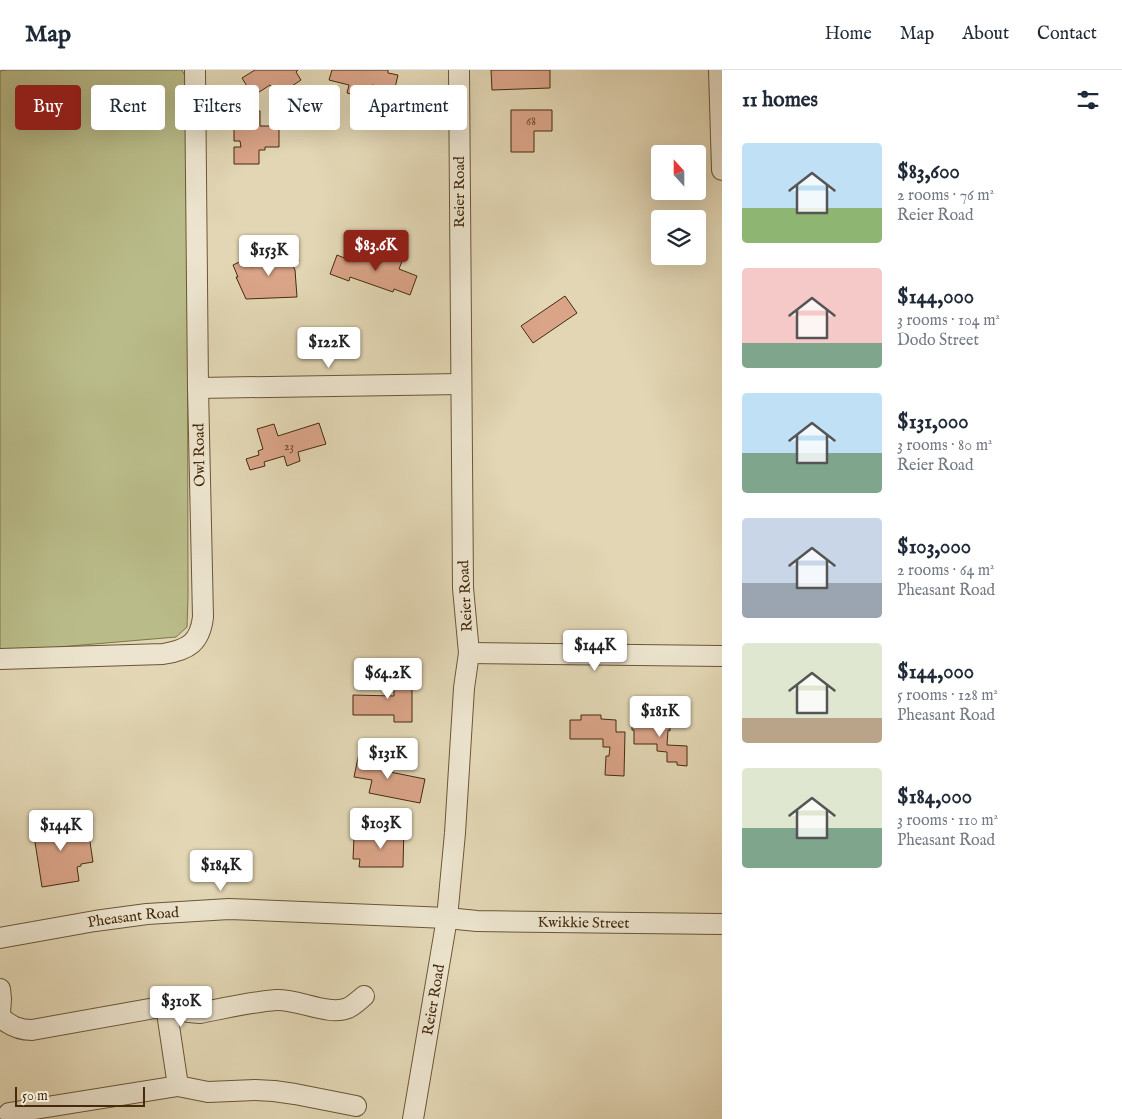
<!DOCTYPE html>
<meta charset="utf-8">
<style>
body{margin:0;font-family:"IM FELL English",serif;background:#f6f6f7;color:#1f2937;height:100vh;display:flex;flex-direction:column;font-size:19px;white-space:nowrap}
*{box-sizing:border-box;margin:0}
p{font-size:16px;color:#747a83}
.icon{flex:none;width:28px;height:28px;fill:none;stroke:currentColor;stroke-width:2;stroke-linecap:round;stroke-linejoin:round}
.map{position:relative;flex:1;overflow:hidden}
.sheet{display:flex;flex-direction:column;background:#fff;width:400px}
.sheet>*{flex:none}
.top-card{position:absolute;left:15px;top:15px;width:475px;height:45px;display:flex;gap:10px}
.needle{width:32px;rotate:339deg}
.tools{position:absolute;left:651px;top:75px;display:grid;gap:10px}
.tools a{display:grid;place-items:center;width:55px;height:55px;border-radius:5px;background:#fff;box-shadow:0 5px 20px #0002;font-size:25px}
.scale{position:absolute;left:15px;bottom:12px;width:130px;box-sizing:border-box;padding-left:5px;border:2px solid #452b0c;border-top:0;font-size:14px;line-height:18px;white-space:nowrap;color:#452b0c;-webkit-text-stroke:4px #ece4ce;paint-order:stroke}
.price{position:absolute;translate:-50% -42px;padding:0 11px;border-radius:5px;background:#fff;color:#222;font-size:16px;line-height:32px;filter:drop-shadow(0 1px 2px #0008)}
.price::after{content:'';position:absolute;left:50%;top:30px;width:15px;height:11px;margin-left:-8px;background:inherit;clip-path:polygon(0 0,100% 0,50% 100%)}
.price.active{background:#8f2418;color:#fff}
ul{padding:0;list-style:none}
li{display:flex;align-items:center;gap:15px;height:125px;padding:0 20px}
li span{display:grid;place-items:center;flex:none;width:140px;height:100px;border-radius:5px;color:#555}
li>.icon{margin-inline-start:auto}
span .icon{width:60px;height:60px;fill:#fffc;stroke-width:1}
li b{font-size:21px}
h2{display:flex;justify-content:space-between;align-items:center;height:60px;padding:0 20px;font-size:21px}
.pill{padding:0 18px;border-radius:5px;background:#fff;box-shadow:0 5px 20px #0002;font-size:18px;line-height:45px}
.pill.active{background:#8f2418;color:#fff}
header{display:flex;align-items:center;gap:30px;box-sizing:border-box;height:70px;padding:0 25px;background:#fff;border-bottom:1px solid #e0e1e3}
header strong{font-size:24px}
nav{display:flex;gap:28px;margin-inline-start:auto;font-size:18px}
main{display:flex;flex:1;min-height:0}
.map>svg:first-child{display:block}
</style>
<header>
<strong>Map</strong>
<nav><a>Home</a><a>Map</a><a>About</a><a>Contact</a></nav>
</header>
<main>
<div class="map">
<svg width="722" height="1049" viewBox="0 0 722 1049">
<rect width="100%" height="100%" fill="#e2d6b4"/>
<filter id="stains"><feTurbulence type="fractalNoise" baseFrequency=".004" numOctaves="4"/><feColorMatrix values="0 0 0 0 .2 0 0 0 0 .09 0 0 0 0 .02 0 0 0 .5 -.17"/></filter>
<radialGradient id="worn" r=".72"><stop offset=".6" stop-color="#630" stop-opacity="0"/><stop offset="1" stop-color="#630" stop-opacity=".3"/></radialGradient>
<path fill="#b9bc89" stroke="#7f744a" d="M6,0H182L187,10L188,528L187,557L176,567L0,582V1Z"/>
<path fill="#daa488" stroke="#452b0c" d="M255,0H298L296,2L301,10L289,18L292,23L279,31L270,15L253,26L242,8Z
M332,0H388V3L398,5L394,22L381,19V17L372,15L369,29L347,23L349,15L329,10Z
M491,0H550V18L492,20Z
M511,40H552V61H534V82H511Z
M234,41H260V56H279V77H265V80H259V94H234V77H241L240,71H234Z
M293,178L299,191L292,194L295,200L297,227L246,229L236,207H238L233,195L248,188L252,197Z
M385,180L404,186L399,199L417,206L410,225L394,219L393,222L350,207L349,211L330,204L337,185L354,192L357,184L381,193Z
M565,226L577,243L533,273L521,256Z
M319,353L326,374L298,382L300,391L287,396L284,386L264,392L265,396L250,400L246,389L259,385L258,381L263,379L257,359L274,354L278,366Z
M379,601L397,602V608H412V652H394V645H353V625L394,626V614H379Z
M581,645H601V649L616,650V662H625L624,706L605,705L606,686H609L610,677H603V669H570V650H581Z
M658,645H670V661L668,660L667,675L687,676V696L677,695V692H667V682L657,681V674H634V660H632V651H657Z
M359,683L388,689L385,701L425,709L420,733L369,723L372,710L354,707Z
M47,750L48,758L87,752L93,792L81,794V796L77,797L79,811L42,817L32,753Z
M387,756H404L403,797H359L360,789H353L354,768L387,769Z"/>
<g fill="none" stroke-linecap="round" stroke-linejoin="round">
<g stroke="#6c5636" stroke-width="22">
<g id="minor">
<path d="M719,0L722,100"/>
<path d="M198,318L461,314"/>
<path d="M469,583L722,586"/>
<path d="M0,589L163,584C188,580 200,573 203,547L198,318L195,0"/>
<path id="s1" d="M0,868L95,851L147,844L229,839L447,848L477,851L722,854"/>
<path d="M0,919L1,929L0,943"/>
<path d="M0,947C10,956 19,960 32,960L166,936L189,942L200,943C225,938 251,932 276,930C299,929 328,946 348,938C354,935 359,930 364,926"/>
<path d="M178,1016L208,1022L255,1020L274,1021L295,1024L356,1036"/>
<path d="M9,1043L178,1016L166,936"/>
<path id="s2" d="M413,1049L447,848L455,763L464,618L469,583L463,518L459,0"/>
</g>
</g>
<use href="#minor" stroke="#ece4ce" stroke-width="20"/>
</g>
<g text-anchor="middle" stroke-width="4.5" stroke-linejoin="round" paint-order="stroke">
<g font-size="12" fill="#6a492b">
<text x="531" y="55">68</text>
<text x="289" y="380">23</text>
</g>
<g font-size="15" fill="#452b0c" stroke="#ece4ce">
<text transform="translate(459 122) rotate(-90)" y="5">Reier Road</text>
<text transform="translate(199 385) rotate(-91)" y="5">Owl Road</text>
<text transform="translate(465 526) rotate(-93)" y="5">Reier Road</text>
<text dy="5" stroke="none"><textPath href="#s1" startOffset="135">Pheasant Road</textPath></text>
<text dy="5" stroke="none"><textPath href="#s1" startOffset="586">Kwikkie Street</textPath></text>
<text dy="5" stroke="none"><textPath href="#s2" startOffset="121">Reier Road</textPath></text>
</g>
</g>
<rect width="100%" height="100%" filter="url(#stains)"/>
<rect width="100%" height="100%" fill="url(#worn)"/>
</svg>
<div class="tools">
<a><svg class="needle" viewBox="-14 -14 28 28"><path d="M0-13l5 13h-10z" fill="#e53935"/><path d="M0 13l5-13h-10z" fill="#747a83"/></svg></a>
<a><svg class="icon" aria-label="layers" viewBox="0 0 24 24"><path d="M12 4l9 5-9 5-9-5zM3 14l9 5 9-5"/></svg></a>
</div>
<div class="scale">50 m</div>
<b class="price active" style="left:376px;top:202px">$83.6K</b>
<b class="price" style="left:269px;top:207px">$153K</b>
<b class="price" style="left:329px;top:299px">$122K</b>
<b class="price" style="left:595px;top:602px">$144K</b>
<b class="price" style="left:388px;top:630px">$64.2K</b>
<b class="price" style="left:660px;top:668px">$181K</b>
<b class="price" style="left:388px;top:710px">$131K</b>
<b class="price" style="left:381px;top:780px">$103K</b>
<b class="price" style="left:61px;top:782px">$144K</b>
<b class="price" style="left:221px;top:822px">$184K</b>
<b class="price" style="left:181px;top:958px">$310K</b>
<div class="top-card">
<a class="pill active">Buy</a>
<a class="pill">Rent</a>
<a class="pill">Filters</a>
<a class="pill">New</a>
<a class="pill">Apartment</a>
</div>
</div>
<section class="sheet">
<h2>11 homes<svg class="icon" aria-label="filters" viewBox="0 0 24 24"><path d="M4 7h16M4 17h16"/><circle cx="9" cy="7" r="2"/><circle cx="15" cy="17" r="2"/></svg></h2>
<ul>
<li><span style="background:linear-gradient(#bfe0f5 65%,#8fb573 0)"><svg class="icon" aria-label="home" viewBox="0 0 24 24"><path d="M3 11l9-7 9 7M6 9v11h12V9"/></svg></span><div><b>$83,600</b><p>2 rooms · 76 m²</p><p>Reier Road</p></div></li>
<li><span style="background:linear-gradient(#f6c9c9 75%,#7fa58c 0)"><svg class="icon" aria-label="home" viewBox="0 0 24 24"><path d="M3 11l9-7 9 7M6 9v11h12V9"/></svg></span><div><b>$144,000</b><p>3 rooms · 104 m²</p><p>Dodo Street</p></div></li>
<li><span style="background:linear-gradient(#bfe0f5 60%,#7fa58c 0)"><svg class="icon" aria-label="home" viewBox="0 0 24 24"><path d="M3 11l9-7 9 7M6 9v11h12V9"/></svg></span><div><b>$131,000</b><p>3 rooms · 80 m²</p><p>Reier Road</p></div></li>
<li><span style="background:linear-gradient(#c9d6e8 65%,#9aa5b1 0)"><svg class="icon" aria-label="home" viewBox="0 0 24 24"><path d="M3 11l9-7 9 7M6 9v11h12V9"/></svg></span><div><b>$103,000</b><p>2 rooms · 64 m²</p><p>Pheasant Road</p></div></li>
<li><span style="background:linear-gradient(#dfe7d0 75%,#b9a48a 0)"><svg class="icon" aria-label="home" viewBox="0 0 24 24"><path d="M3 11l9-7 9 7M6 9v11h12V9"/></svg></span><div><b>$144,000</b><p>5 rooms · 128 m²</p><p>Pheasant Road</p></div></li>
<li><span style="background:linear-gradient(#dfe7d0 60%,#7fa58c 0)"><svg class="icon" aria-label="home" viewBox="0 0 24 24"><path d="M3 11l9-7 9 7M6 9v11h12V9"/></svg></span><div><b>$184,000</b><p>3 rooms · 110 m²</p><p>Pheasant Road</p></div></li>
</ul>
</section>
</main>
